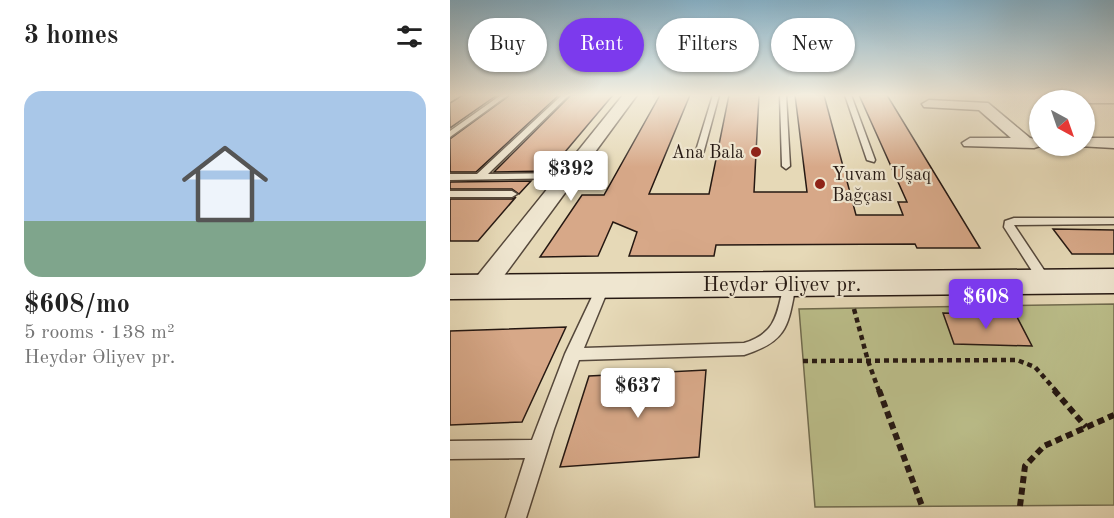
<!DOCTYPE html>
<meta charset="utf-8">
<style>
body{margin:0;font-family:"Old Standard TT",serif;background:#f6f6f6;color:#222;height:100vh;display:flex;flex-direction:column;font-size:22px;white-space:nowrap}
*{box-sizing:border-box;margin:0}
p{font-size:20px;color:#767676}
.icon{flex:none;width:33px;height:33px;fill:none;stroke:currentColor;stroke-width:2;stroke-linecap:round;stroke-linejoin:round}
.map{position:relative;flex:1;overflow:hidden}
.details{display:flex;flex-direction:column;background:#fff;width:450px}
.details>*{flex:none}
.top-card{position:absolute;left:18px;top:18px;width:555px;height:54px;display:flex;gap:12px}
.needle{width:39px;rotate:140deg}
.tools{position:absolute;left:579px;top:90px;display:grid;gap:12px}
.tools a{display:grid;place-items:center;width:66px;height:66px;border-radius:50%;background:#fff;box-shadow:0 2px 4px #0004;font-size:30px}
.price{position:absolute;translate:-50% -51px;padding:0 14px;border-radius:6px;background:#fff;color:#222;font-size:20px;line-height:39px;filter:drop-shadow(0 2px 3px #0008)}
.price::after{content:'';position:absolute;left:50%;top:36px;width:18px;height:14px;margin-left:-9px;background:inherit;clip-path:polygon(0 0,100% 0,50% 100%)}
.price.selected{background:#7c3aed;color:#fff}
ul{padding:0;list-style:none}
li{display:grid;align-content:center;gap:12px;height:318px;padding:0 24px}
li+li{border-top:2px solid #e0e0e0}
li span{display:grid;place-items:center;height:186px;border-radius:18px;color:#555}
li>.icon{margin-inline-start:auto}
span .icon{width:108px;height:108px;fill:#fffc;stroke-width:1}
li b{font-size:26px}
h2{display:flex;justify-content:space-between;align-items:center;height:72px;padding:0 24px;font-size:26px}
.pill{padding:0 21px;border-radius:27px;background:#fff;box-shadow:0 2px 4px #0004;font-size:21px;line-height:54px}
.pill.selected{background:#7c3aed;color:#fff}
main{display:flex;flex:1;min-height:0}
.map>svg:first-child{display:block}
</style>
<main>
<section class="details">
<h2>3 homes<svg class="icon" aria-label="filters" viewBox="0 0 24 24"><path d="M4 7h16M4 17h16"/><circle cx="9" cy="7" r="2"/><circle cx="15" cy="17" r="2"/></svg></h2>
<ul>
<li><span style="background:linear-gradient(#a9c7e8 70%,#7fa58c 0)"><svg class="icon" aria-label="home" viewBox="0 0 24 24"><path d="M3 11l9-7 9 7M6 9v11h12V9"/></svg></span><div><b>$608/mo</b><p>5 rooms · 138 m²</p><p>Heydər Əliyev pr.</p></div></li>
</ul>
</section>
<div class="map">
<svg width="664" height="518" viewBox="0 0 664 518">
<rect width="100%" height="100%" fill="#e6d9b7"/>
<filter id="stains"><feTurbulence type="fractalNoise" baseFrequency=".00333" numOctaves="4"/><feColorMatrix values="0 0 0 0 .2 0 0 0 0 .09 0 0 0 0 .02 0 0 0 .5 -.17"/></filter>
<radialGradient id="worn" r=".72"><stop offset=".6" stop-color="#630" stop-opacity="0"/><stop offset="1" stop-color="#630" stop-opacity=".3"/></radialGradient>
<path fill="#bbbe8a" stroke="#706b4e" stroke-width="1.5" d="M664,304V505L365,507L349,309Z"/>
<path fill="#d7a888" stroke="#251812" stroke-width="1.5" d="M13,95H47L0,128V103Z
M60,95H109L26,172H0V139Z
M121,95H163L99,171L44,172Z
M210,95H240L199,194H259L279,95H309L304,192H357L345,95H374L406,215H453L448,202H457L409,95H437L530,248H467L465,244L266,245L264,256H179L187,232L163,222L148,256L90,257L132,195H154Z
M81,181L69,194L62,189H0V182Z
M66,197L28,241H0V199H62Z
M603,229L664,230V254H622Z
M493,313L566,315L582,346L504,344Z
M116,327L72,422L0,425V331Z
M256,370L249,457L110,467L139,376Z"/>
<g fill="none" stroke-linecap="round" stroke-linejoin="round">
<g stroke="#55483b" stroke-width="3">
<path id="service" d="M51,95H58L0,137V131Z
M112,95H119L38,174L118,173L121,174V178L0,180V174H27Z
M263,95H269L253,154L246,156L245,154Z
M330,95H336L340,166L336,169L332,166Z
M395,95H401L425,160L424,162L417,160Z
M0,191H62L67,194L62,197H0Z
M564,218H664V224L564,225L602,282L596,286L591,285L554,227L555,221Z
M340,280L345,281L346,284C338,326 338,341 294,355L129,360L104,429L76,518H56L75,458L0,459V441L82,440L115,354L149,282H159L160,285L134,348L294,343C327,333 327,313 334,284L335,281Z"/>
</g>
<g stroke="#55483b" stroke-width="3">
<path id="minor" d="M173,95H187L42,292L33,295L24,292L20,286L24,280Z
M633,95H664V103H634V100H627L628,96Z
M479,100L538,103L580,138L590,140V146L584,148L514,146L512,143L520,138H561L529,110L474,107L472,104Z
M634,138H664V148L628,146H634Z"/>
</g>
<g stroke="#251812" stroke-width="3">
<path id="secondary" d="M664,269V293L0,299V275Z"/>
</g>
<path stroke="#251812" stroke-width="4.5" stroke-dasharray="5 4" stroke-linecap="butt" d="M404,309L418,361L429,391
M353,361L567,360L585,367L606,391"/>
<path stroke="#251812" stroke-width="6" stroke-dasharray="7 4.5" stroke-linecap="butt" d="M429,390L472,506
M604,390L636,427
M570,506L575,466L594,446L664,415"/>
<use href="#service" fill="#efe6d0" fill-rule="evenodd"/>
<use href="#minor" fill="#efe6d0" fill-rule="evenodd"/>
<use href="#secondary" fill="#efe6d0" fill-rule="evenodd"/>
</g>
<linearGradient id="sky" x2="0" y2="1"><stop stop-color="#87b6d0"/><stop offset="0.57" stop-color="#f4eedf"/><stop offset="1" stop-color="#f4eedf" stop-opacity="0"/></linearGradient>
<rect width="664" height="167" fill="url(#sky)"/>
<g fill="#8f2418" stroke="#efe6d0" stroke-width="2">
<circle cx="306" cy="152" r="6"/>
<circle cx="370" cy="184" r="6"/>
</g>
<g text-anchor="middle" stroke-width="4.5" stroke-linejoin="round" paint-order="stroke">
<g font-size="18" fill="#251812" stroke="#efe6d0" text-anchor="end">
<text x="294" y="158">Ana Bala</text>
<text x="382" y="180" text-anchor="start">Yuvam Uşaq<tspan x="382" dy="21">Bağçası</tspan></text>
</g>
<g font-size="21" fill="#251812" stroke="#efe6d0">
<text x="332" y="291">Heydər Əliyev pr.</text>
</g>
</g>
<rect width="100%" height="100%" filter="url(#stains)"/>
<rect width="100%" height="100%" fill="url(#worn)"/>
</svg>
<div class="tools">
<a><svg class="needle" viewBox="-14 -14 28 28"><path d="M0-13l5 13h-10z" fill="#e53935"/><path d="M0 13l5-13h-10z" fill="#767676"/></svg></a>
</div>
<b class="price" style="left:121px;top:202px">$392</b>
<b class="price selected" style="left:536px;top:330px">$608</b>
<b class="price" style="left:188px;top:419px">$637</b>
<div class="top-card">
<a class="pill">Buy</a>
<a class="pill selected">Rent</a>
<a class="pill">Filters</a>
<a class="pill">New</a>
</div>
</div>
</main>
